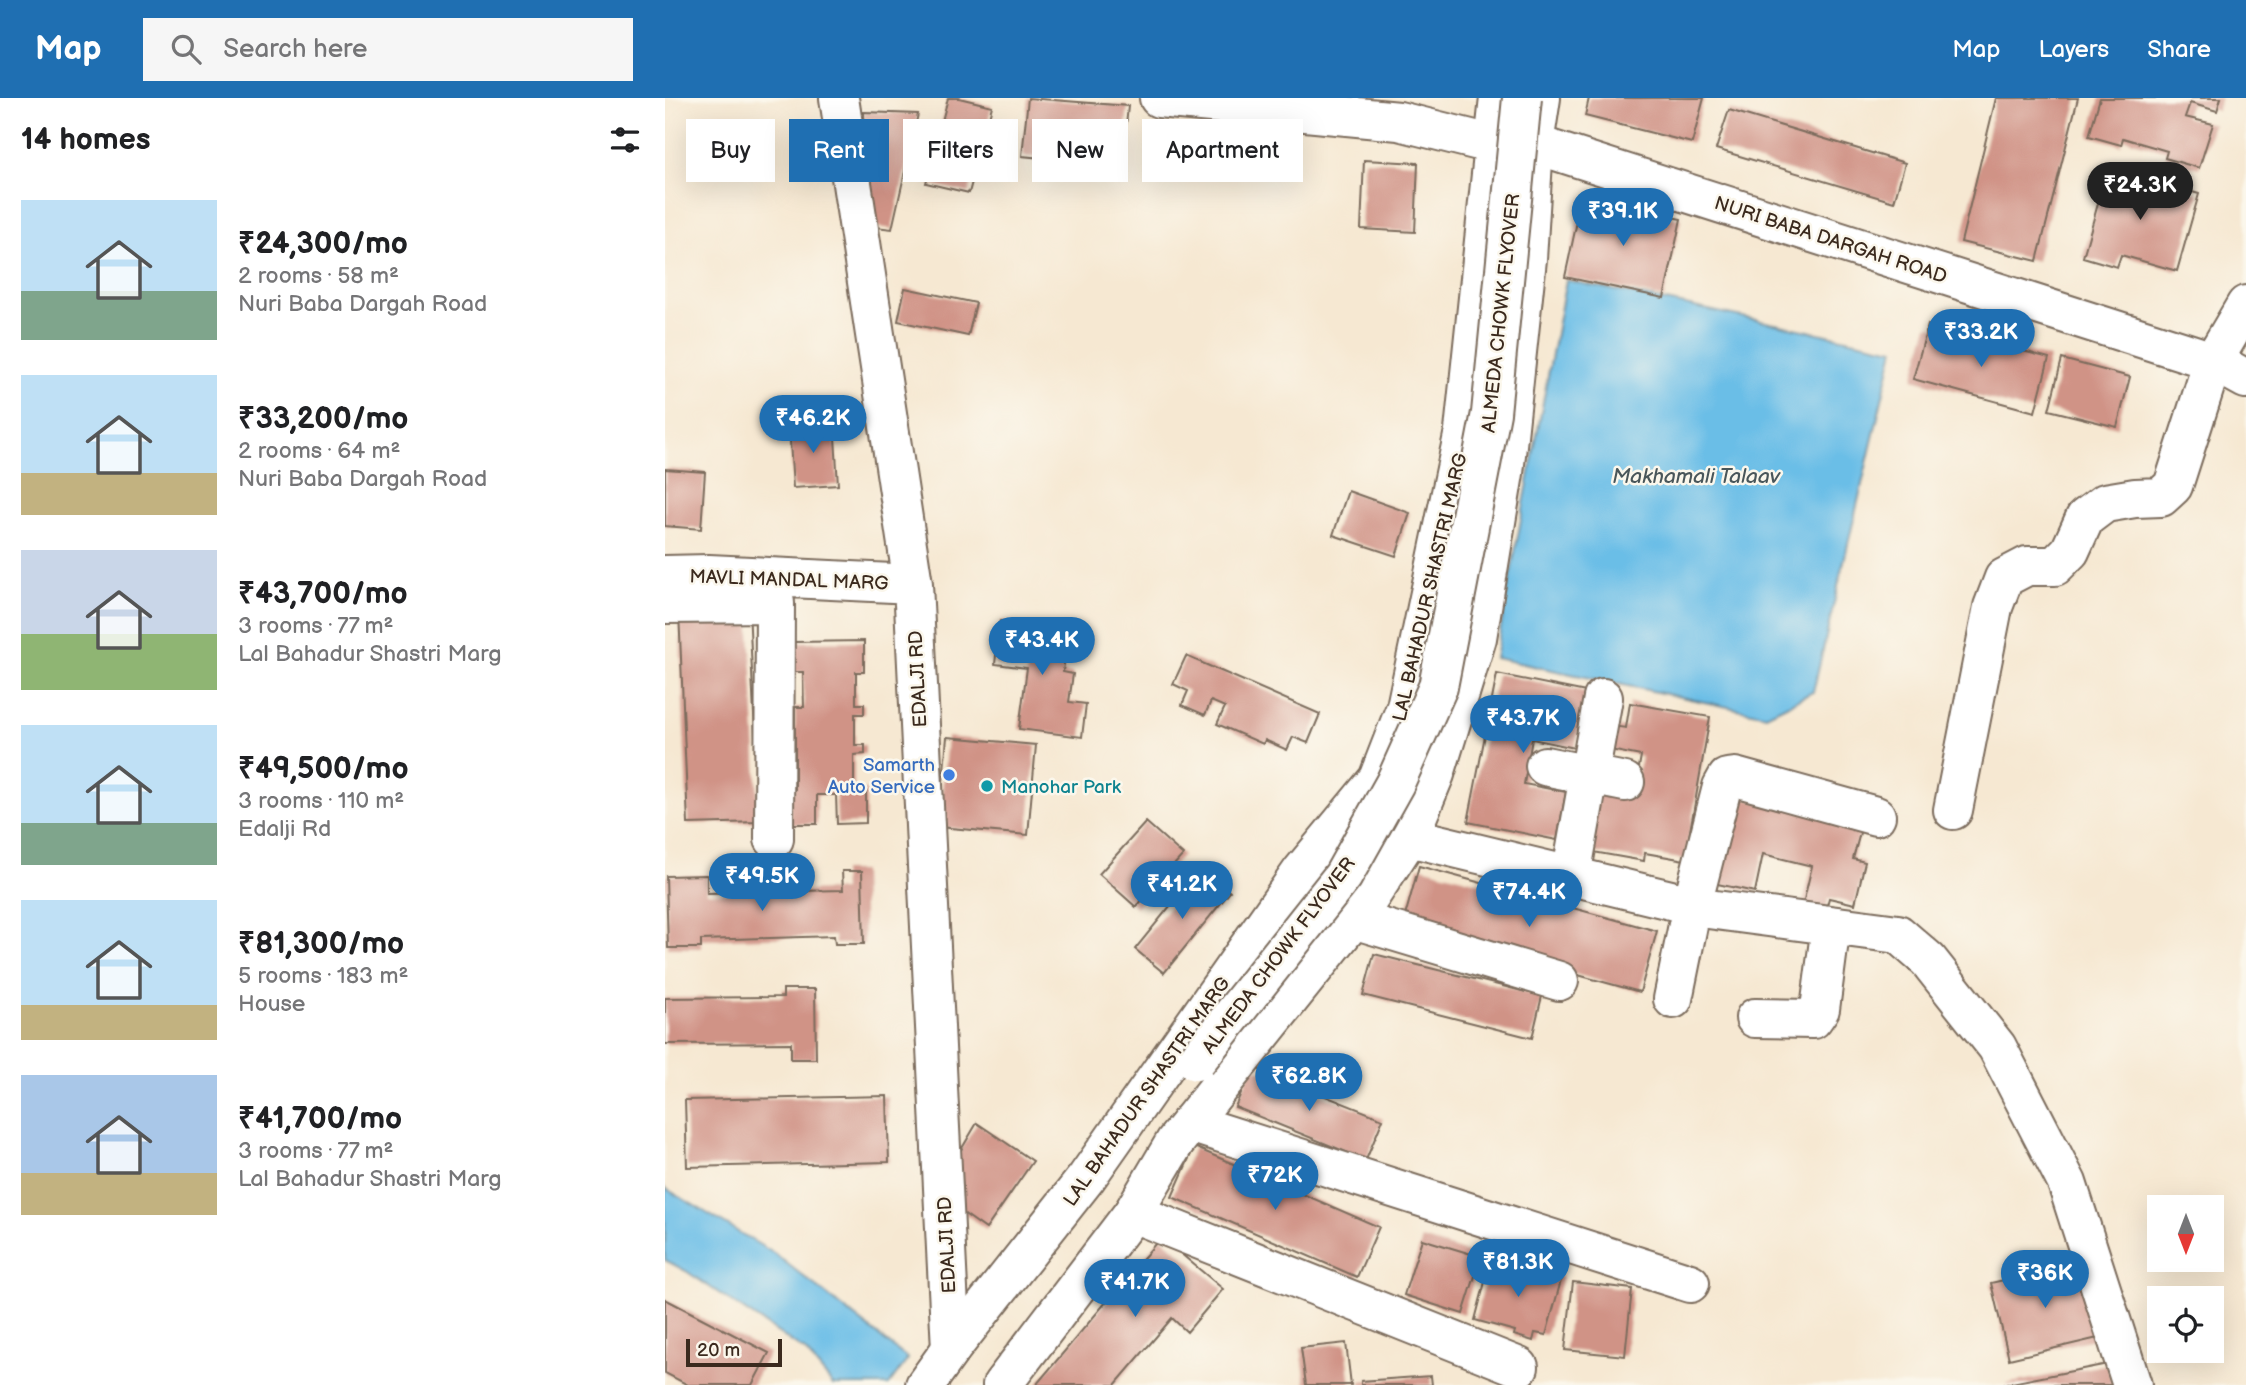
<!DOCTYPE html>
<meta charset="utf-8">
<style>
body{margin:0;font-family:"Balsamiq Sans",sans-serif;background:#f6f6f6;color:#202124;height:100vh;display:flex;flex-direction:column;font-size:26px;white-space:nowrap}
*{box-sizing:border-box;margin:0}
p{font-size:23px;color:#757577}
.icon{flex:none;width:38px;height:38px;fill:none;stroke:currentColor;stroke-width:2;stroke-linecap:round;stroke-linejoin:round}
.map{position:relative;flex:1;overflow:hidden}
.panel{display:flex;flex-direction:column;background:#fff;width:665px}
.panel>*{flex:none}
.top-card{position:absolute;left:21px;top:21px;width:665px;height:63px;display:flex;gap:14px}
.needle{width:46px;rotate:180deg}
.controls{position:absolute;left:1482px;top:1097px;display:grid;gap:14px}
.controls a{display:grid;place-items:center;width:77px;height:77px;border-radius:0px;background:#fff;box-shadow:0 7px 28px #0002;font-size:35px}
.scale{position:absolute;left:21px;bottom:18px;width:96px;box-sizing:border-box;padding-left:7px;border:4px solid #3b2a1e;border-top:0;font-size:19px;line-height:24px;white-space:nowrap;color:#3b2a1e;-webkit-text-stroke:5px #fbf7ec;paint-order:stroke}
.price{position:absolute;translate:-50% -60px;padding:0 16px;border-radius:24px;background:#1f6fb2;color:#fff;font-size:23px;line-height:46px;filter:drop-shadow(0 2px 4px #0008)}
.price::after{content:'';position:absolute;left:50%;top:42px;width:21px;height:16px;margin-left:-10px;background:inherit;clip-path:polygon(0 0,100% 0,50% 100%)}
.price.active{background:#222;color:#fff}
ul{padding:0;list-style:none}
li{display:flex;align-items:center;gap:21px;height:175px;padding:0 21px}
li span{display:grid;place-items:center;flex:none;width:196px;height:140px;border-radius:0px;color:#555}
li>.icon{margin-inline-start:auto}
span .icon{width:84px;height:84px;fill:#fffc;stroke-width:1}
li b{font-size:30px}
h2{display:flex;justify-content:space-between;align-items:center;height:84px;padding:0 21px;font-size:30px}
.chip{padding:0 24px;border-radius:0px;background:#fff;box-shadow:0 7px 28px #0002;font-size:24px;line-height:63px}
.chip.active{background:#1f6fb2;color:#fff}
header{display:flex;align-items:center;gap:42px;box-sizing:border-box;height:98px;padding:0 35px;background:#1f6fb2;color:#fff}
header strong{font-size:33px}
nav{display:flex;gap:38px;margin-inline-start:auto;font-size:24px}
.search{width:490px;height:63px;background:#f6f6f6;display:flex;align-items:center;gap:18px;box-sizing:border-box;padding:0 24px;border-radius:0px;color:#757577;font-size:26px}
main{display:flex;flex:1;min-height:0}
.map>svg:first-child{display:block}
</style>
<header>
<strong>Map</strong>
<div class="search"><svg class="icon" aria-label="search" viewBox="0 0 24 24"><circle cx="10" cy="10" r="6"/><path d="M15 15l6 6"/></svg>Search here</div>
<nav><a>Map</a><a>Layers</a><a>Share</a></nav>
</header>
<main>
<section class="panel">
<h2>14 homes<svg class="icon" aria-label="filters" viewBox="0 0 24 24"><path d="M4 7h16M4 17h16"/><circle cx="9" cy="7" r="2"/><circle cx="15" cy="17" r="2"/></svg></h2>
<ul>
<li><span style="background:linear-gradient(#bfe0f5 65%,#7fa58c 0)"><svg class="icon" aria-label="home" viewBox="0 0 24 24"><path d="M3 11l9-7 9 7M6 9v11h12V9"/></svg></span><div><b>₹24,300/mo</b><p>2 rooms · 58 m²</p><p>Nuri Baba Dargah Road</p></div></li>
<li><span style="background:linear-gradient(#bfe0f5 70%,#c2b280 0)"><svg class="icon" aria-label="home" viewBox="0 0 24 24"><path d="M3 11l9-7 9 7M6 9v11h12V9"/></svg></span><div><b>₹33,200/mo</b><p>2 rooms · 64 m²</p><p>Nuri Baba Dargah Road</p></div></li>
<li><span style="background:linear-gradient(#c9d6e8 60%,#8fb573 0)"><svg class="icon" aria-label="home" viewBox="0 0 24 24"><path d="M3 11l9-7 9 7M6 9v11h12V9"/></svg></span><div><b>₹43,700/mo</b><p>3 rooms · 77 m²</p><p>Lal Bahadur Shastri Marg</p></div></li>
<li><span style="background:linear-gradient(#bfe0f5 70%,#7fa58c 0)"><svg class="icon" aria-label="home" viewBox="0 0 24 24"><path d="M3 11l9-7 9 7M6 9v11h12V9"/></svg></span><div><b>₹49,500/mo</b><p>3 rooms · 110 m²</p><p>Edalji Rd</p></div></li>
<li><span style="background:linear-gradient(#bfe0f5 75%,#c2b280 0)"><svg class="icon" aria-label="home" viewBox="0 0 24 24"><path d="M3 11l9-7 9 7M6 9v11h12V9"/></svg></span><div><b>₹81,300/mo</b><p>5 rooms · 183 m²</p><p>House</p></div></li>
<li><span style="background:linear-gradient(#a9c7e8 70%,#c2b280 0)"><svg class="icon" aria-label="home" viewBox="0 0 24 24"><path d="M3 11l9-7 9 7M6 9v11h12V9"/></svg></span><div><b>₹41,700/mo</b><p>3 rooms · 77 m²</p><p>Lal Bahadur Shastri Marg</p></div></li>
</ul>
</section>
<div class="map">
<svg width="1581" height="1287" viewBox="0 0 1581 1287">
<rect width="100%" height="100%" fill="#fbf7ec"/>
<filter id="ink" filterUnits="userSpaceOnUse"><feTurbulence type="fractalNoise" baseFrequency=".0143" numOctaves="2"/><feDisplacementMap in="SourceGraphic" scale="14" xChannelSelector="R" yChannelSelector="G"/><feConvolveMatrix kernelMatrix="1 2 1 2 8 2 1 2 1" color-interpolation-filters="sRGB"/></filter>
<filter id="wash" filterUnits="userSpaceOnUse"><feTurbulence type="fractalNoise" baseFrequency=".00686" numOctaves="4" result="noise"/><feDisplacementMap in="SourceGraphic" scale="28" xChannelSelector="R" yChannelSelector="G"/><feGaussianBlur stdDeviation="1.57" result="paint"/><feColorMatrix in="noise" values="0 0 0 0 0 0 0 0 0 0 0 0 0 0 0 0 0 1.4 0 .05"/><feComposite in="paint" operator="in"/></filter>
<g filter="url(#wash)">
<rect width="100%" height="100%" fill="#f6e8d2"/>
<path fill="#6bbee7" stroke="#537482" stroke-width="2" d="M901,182L1229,251L1148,594L1101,617L830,560Z
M0,1090L110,1156L243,1261L224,1287H168L140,1253L21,1173L0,1162Z"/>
<g id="blocks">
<path fill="#d09386" d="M283,0H294L327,8L304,95L261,85Z
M363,0L463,8L457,68L357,58Z
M924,0H1039L1027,45L920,18Z
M1331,0H1413L1372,163L1296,144Z
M1435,0H1556L1552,13L1525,5L1520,19L1548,26L1534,70L1500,60L1502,53L1458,40L1456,47L1424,38Z
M1064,12L1240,65L1229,104L1051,51Z
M199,14L253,16L227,131L203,128Z
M699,62L753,65L750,134L696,131Z
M1443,70L1534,96L1512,173L1456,157L1452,169L1418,159Z
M917,100L1016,121L999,200L900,179Z
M240,190L311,205L303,238L233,223Z
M1263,227L1384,260L1370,314L1248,281Z
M1397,261L1465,279L1452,329L1384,312Z
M169,324L173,387L128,390L124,327Z
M0,371L40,374L36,431L0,428Z
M683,393L745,415L731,458L668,437Z
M84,510L94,724L23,726L14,513Z
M335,523L403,531L398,574L408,576L404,604L421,606L417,639L354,631L362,570L330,566Z
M199,543V574H191V606H199V616H190V647H200V656L189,657V692H201V725L172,726L171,697H152V726H125V692H130V609H139L138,574H129V544Z
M521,558L655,616L643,645L628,639L622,652L600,642L598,646L552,626L560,609L546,603L540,617L517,607L523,593L508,586Z
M832,576L921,594L910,650L867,641L859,686L901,694L892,742L803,724Z
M965,605L1045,619L1020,762L980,755L979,763L917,752L929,685L970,692L976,658L935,650L939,627L961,630Z
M282,639L371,647L363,737L274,729Z
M1063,697L1197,727L1188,761L1200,764L1190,806L1164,800L1161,811L1138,806L1147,768L1098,756L1090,794L1043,784Z
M481,724L518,757L471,809L434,776Z
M754,768L992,833L975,894L737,829Z
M536,770L565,794L499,875L470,851Z
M177,773H197L199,846H170L169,838L36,842V850H3L1,778L42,777V795L178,792Z
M709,856L877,898L867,940L698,897Z
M118,891H150L151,961H126V945L0,946V900L118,899Z
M587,969L718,1021L701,1062L570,1009Z
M222,998L224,1064L22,1069L20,1002Z
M312,1025L368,1063L321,1131L294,1112L290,1062Z
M529,1049L714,1129L692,1179L507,1099Z
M496,1139L558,1191L522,1234L507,1220L450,1287H371Z
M757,1141L816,1159L798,1216L739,1197Z
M826,1161L897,1179L881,1237L870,1235L868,1243L849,1237L850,1233L810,1222Z
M1415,1164L1433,1240L1344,1261L1326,1185Z
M908,1184L967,1191L960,1258L900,1252Z
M0,1201L104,1255L87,1287H23L0,1275Z
M681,1245L686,1287H641L636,1250Z
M1443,1266L1447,1287H1342L1341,1286Z
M766,1278L767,1287H696V1283Z"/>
</g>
</g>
<g filter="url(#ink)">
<use href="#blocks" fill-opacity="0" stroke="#7c6c5d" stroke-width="2"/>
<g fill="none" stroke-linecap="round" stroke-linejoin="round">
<g stroke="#7c6c5d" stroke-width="42">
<path id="minor" d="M174,0L248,486L286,1251
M494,0L734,23L830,47L869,46L1548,263L1581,281
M0,477L44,476L248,486
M0,506L110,505L109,741
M880,668L960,684
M1288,712L1328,509L1339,480L1362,468H1390L1405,453L1420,420L1440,405L1470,400L1496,399L1508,388L1548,263L1581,207
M744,739L1043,811L1233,836L1263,862L1332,949L1402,1085L1467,1287
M906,778L938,600
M688,821L894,883
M1008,901L1027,807L1057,689L1062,680L1070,679L1211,718
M1090,920L1148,921L1155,911L1166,827
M525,1025L1025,1185
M468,1115L854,1269"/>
</g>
<g stroke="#7c6c5d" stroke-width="42">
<path id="major" d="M260,1287L286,1251L422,1079L637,773L713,681L741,609L799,333L834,0
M337,1287L468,1115L510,1044L699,808L744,739L770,676L812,540L839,375L862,161L869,46L876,0"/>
</g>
<use href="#minor" stroke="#fff" stroke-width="38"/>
<use href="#major" stroke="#fff" stroke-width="38"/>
<g stroke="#7c6c5d" stroke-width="42" stroke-linecap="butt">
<path id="major-bridge" d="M531,963L678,778L730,685L773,589L826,315L857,0"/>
</g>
<use href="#major-bridge" stroke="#fff" stroke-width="38"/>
</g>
</g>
<circle fill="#3f7fe0" stroke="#fbf7ec" stroke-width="2.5" cx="284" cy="677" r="7"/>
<circle fill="#0f9aa8" stroke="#fbf7ec" stroke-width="2.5" cx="322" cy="688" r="7"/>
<g text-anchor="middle" stroke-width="5" stroke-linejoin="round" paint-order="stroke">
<g font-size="19" fill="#3b2a1e" stroke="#fbf7ec">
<text transform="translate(1166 141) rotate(18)" y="7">NURI BABA DARGAH ROAD</text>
<text transform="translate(835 215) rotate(-84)" y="7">ALMEDA CHOWK FLYOVER</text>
<text transform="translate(124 481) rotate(2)" y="7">MAVLI MANDAL MARG</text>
<text transform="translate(764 489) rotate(-77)" y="7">LAL BAHADUR SHASTRI MARG</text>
<text transform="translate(252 581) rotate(-93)" y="7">EDALJI RD</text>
<text transform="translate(613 857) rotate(-53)" y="7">ALMEDA CHOWK FLYOVER</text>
<text transform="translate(481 993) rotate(-55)" y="7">LAL BAHADUR SHASTRI MARG</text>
<text transform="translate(281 1147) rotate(-93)" y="7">EDALJI RD</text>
</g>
<g font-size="19" fill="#366cbe" stroke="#fbf7ec" text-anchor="end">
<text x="270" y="673">Samarth<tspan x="270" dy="22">Auto Service</tspan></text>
</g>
<g font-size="19" fill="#0d838f" stroke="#fbf7ec" text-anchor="start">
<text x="336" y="695">Manohar Park</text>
</g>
<g font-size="21" font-style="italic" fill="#49565a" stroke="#fbf7ec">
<text x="1031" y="385">Makhamali Talaav</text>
</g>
</g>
</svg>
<div class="controls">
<a><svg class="needle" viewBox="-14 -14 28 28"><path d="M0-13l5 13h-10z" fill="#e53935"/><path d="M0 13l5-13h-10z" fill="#757577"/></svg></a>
<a><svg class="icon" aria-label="locate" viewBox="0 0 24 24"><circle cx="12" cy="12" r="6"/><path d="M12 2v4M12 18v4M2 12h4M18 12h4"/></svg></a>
</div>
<div class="scale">20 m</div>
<b class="price active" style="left:1475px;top:124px">₹24.3K</b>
<b class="price" style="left:958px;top:150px">₹39.1K</b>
<b class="price" style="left:1316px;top:271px">₹33.2K</b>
<b class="price" style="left:148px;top:357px">₹46.2K</b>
<b class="price" style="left:377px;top:579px">₹43.4K</b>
<b class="price" style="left:858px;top:657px">₹43.7K</b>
<b class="price" style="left:97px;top:815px">₹49.5K</b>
<b class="price" style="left:517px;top:823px">₹41.2K</b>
<b class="price" style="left:864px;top:831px">₹74.4K</b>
<b class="price" style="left:644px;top:1015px">₹62.8K</b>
<b class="price" style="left:610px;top:1114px">₹72K</b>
<b class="price" style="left:853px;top:1201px">₹81.3K</b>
<b class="price" style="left:1380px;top:1212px">₹36K</b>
<b class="price" style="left:470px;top:1221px">₹41.7K</b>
<div class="top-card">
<a class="chip">Buy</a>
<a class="chip active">Rent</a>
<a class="chip">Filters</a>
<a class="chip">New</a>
<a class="chip">Apartment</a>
</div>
</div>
</main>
